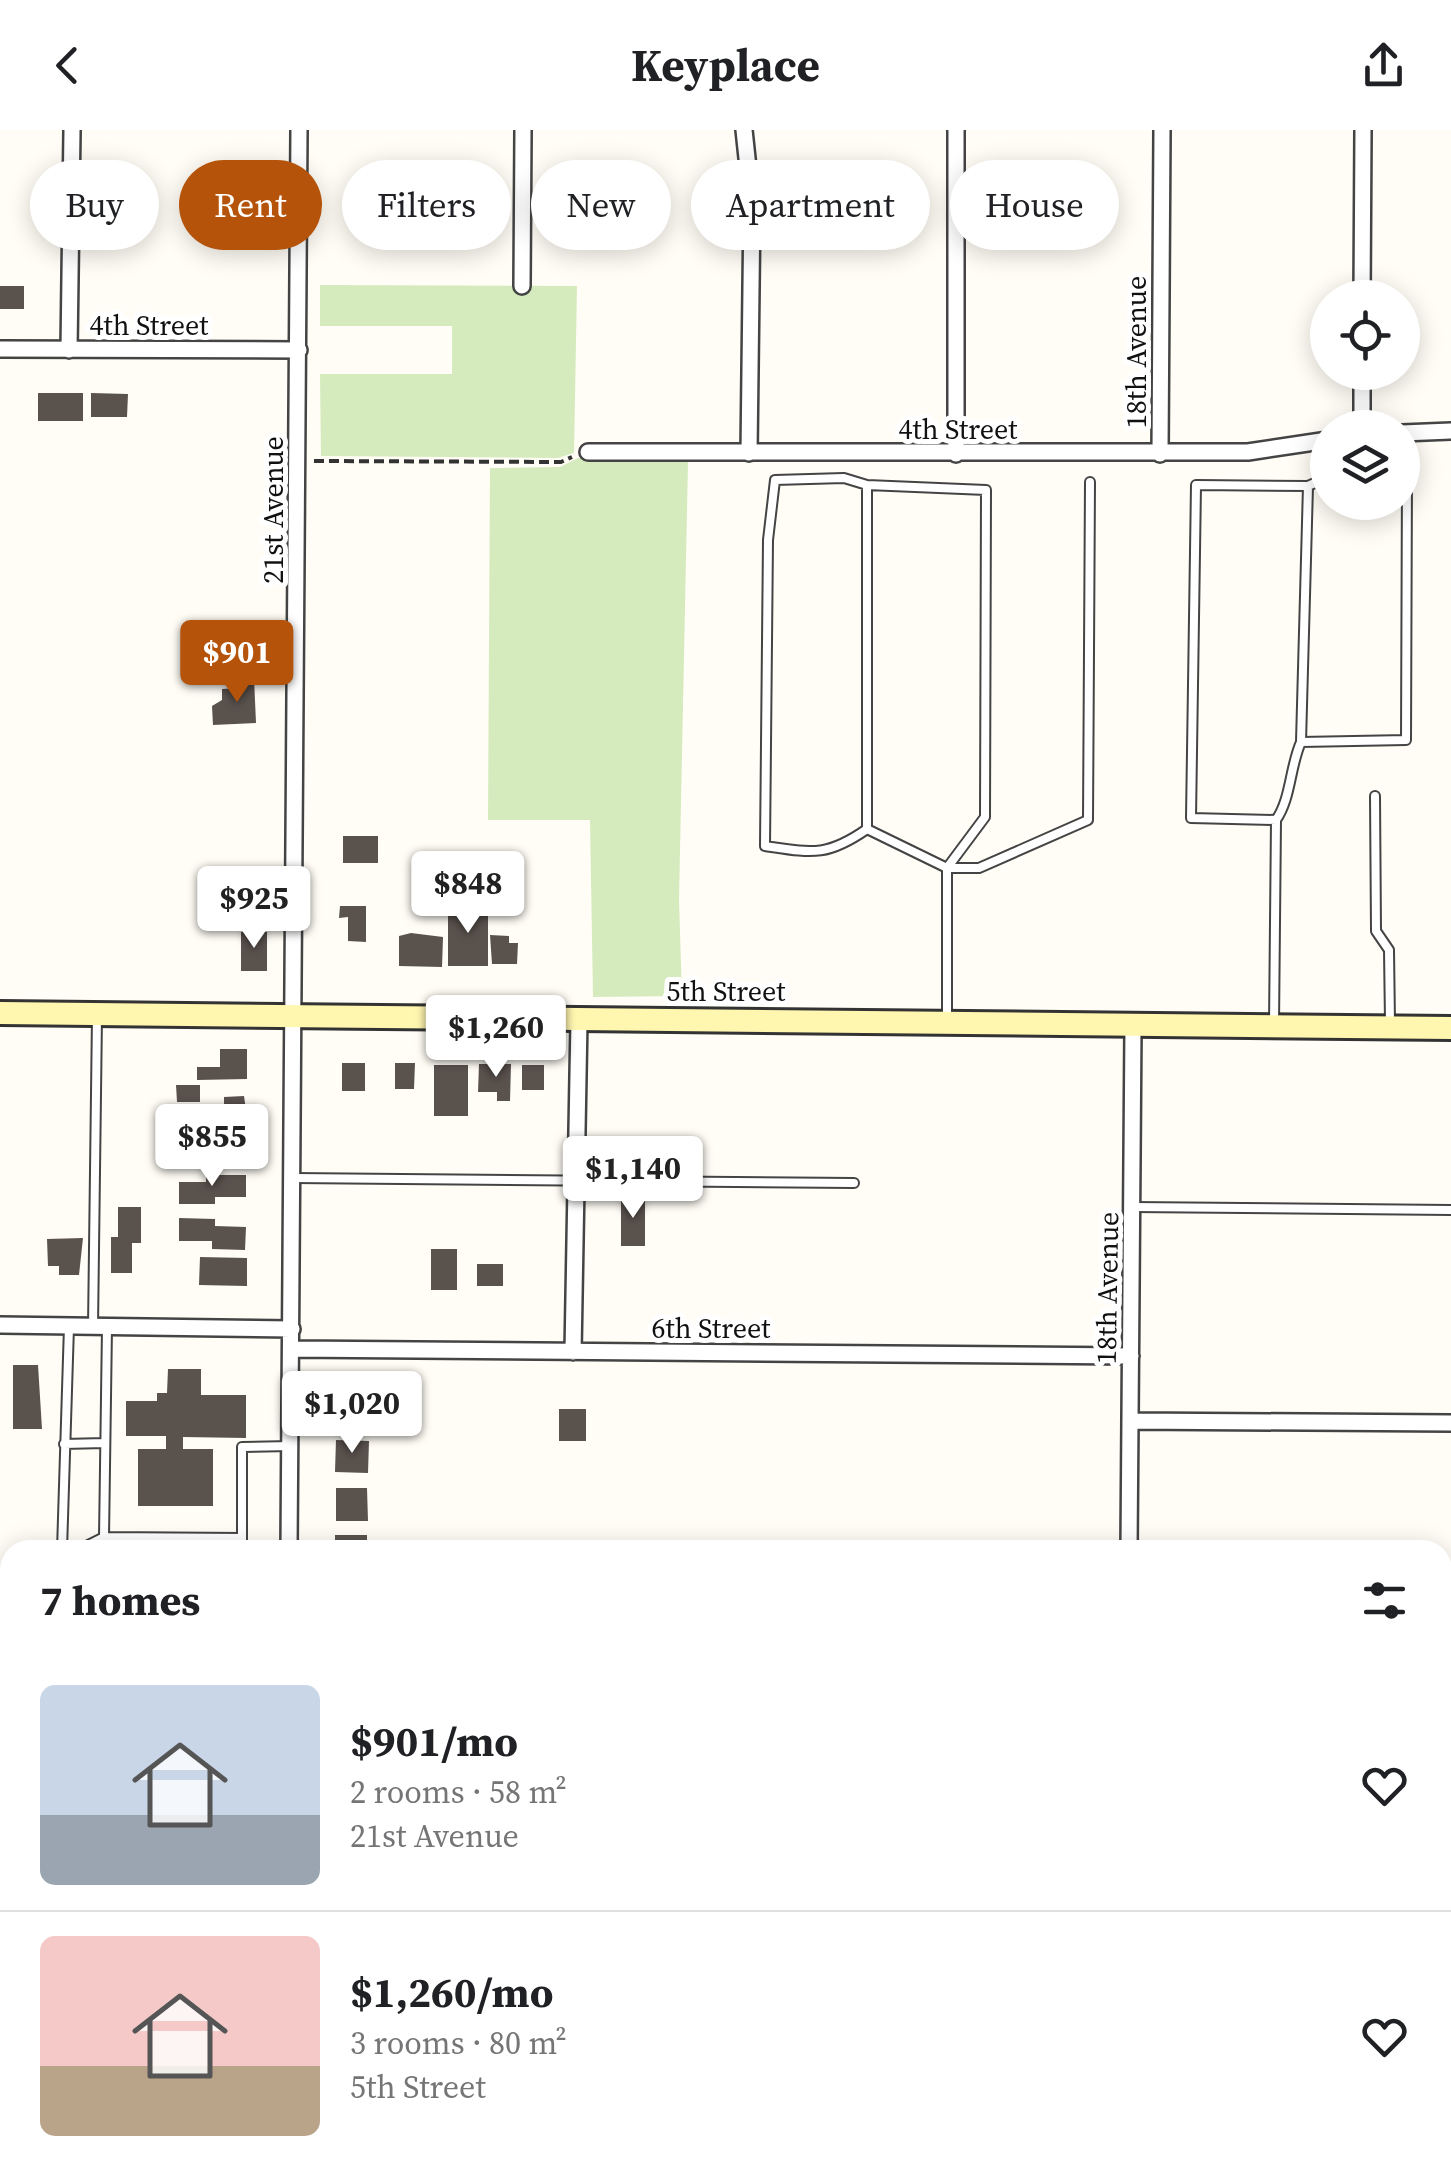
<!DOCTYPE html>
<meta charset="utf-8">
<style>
body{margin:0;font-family:"Source Serif 4",serif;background:#f2f2f2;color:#202124;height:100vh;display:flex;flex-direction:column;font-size:38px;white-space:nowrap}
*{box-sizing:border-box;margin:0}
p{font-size:32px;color:#757577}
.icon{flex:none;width:55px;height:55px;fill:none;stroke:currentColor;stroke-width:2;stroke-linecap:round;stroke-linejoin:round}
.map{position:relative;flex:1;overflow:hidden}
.drawer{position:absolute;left:0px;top:1410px;width:1452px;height:642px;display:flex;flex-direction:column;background:#fff;border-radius:30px 30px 0 0;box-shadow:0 5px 25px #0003}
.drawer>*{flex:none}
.guide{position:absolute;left:30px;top:30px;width:1392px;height:90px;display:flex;gap:20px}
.tools{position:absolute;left:1310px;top:150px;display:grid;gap:20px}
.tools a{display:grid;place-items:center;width:110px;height:110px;border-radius:50%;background:#fff;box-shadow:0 5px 25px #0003;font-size:50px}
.price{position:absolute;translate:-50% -85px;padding:0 22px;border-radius:10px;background:#fff;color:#222;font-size:32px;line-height:65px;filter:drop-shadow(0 2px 5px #0008)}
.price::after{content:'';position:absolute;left:50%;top:60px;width:30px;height:22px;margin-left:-15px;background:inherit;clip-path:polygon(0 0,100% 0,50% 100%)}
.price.active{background:#b45309;color:#fff}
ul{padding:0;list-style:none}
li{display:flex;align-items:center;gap:30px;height:250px;padding:0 40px}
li+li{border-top:2px solid #e0e0e0}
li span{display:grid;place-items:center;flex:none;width:280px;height:200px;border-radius:15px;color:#555}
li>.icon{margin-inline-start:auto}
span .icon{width:120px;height:120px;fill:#fffc;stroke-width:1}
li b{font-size:42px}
h2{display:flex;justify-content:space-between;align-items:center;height:120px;padding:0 40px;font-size:42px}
.pill{padding:0 35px;border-radius:45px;background:#fff;box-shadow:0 5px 25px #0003;font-size:35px;line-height:90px}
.pill.active{background:#b45309;color:#fff}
header{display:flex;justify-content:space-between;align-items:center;height:130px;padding:0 40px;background:#fff;font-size:45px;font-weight:700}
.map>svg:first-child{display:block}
</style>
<header><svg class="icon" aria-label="back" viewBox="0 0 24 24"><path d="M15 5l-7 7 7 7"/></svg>Keyplace<svg class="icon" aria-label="share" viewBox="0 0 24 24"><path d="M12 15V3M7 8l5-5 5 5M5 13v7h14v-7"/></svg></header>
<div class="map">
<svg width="1451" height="2052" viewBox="0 0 1451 2052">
<rect width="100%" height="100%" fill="#fffdf5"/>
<path fill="#d5ebbd" d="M320,155L577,156L574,323L558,328L321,326L320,244H452V196H320Z
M578,328L688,332L679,770L682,866L593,867L590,690H488L490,338L560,337Z"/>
<path fill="#5a524d" d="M0,156H24V179H0Z
M38,263H83V291H38Z
M91,263L128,264L127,287H91Z
M239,548H254L256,593L213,595L212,576L222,570V559L239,558Z
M343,706H378V733H343Z
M340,776H366V812L348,811V787L339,788Z
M448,776H488V836H448Z
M241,802H267V841H241Z
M411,803L443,807L442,837L399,836V806Z
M490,805L509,806V813H518L517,834H492Z
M220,919H247V949L197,950V937H220Z
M342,933H365V961H342Z
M395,933H415L414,959H395Z
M479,934H511L510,971H497V962H478Z
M434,935H468V986H434Z
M522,935H544V960H522Z
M176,955H200V972H177Z
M244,966L248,994H215V974H224V967Z
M218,1002H239V1013H248V1030H218Z
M206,1045H246V1067H215V1074H179V1052H206Z
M621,1066H645V1116H621Z
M118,1077H141V1113H132V1143H111V1107H118Z
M179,1088L215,1089V1096L246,1097L245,1120L212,1119V1111H179Z
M83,1108L79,1145H59V1136H48L47,1109Z
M431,1119H457V1160H431Z
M200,1127L247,1128V1156L199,1155Z
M477,1134H503V1156H477Z
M13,1235H38L42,1299H13Z
M168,1239H201V1265H246V1308L183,1307V1319H213V1376H138V1319H166V1306H126V1271H157V1263H167Z
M337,1263H369L370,1294L337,1295Z
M559,1279H586V1311H559Z
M336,1310L369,1311L368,1343L335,1342Z
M336,1358H367L368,1391H336Z
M335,1405H367V1420H335Z
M307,2045L395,2046V2052H307Z"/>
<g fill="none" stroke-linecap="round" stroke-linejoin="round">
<g stroke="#444" stroke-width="12">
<path id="lane" d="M867,355V699
M1308,356L1301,612C1290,636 1291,669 1276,690L1191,688L1196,355L1308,356L1328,347
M1301,612L1406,610L1407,344H1402
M1375,666L1376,801L1389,820L1390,892
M947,738L985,687L986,360L867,355L844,348L775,350L768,410L765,716C812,723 827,727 867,699L947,738V890
M947,738H979L1088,690L1090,352
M1274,895L1276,690
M293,1048L854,1053
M1132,1077L1451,1080
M93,1197L97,886
M107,1197L104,1407L242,1408V1420
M64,1314L105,1313
M242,1408V1317L291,1316
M62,1420L69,1196
M78,1420L104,1407
M1442,1540H1451
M1442,1864H1451"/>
</g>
<g stroke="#444" stroke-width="20">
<path id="street" d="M744,0L752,75L749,323
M956,0V324
M522,156L523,0
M1362,168L1363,0
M0,219L299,220
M69,220L72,0
M1362,242V298
M1402,303L1451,301
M588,322H1248L1328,310
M1160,324L1162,0
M0,1195L292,1199
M292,1219L1131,1226
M573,1222L579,890
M1131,1291L1451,1293
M289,1420L299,0
M1129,1420L1133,896
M0,1558H10
M1442,1718H1451
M0,2004H10
M1442,2016H1451
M792,2042V2052
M282,2052V2042
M468,2052V2042
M1115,2052V2042"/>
</g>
<g stroke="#333" stroke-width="28">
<path id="secondary" d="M0,883L1451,898"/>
</g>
<path stroke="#333" stroke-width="4" stroke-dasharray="10 5" stroke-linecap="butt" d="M314,331L561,332L572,327"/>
<use href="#lane" stroke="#fff" stroke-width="8"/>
<use href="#street" stroke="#fff" stroke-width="15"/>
<use href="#secondary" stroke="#fff6b0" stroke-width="22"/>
</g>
<g text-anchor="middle" stroke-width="10" stroke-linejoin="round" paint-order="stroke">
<g font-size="28" fill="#111" stroke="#fff">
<text x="149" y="205">4th Street</text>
<text transform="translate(1136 222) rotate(-90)" y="10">18th Avenue</text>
<text x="958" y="309">4th Street</text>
<text transform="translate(273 380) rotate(-90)" y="10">21st Avenue</text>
<text x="726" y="871">5th Street</text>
<text transform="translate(1107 1158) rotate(-89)" y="10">18th Avenue</text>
<text x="711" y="1208">6th Street</text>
</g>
</g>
</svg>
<div class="tools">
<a><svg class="icon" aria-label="locate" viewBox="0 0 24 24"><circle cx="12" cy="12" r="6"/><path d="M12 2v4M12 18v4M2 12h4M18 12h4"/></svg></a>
<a><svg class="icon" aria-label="layers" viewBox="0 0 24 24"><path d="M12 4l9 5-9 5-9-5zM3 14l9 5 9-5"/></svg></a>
</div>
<b class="price active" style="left:237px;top:575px">$901</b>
<b class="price" style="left:468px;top:806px">$848</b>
<b class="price" style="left:254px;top:821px">$925</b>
<b class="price" style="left:496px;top:950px">$1,260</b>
<b class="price" style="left:212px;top:1059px">$855</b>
<b class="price" style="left:633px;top:1091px">$1,140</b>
<b class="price" style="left:352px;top:1326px">$1,020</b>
<div class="guide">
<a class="pill">Buy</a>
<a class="pill active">Rent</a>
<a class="pill">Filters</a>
<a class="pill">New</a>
<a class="pill">Apartment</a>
<a class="pill">House</a>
</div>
<section class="drawer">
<h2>7 homes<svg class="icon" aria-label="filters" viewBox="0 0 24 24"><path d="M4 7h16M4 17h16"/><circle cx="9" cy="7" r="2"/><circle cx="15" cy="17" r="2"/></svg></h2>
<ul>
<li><span style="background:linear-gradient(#c9d6e8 65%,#9aa5b1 0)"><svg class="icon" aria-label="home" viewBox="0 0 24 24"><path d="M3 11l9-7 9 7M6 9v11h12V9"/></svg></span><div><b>$901/mo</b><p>2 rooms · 58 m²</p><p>21st Avenue</p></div><svg class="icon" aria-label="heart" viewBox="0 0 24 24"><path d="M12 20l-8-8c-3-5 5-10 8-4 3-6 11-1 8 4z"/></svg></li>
<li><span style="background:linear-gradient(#f6c9c9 65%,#b9a48a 0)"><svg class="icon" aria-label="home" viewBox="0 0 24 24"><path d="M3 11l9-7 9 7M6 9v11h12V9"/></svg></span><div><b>$1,260/mo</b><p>3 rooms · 80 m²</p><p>5th Street</p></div><svg class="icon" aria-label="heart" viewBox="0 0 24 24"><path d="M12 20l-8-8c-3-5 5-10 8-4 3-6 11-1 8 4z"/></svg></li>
</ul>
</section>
</div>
